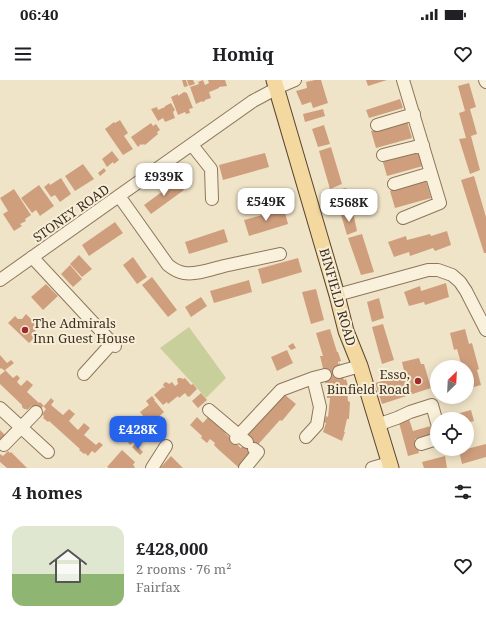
<!DOCTYPE html>
<meta charset="utf-8">
<style>
body{margin:0;font-family:"Noto Serif",serif;background:#f6f6f6;color:#202124;height:100vh;display:flex;flex-direction:column;font-size:15px;white-space:nowrap}
*{box-sizing:border-box;margin:0}
p{font-size:13px;color:#757577}
.icon{flex:none;width:22px;height:22px;fill:none;stroke:currentColor;stroke-width:2;stroke-linecap:round;stroke-linejoin:round}
.map{position:relative;height:388px;overflow:hidden}
.side{display:flex;flex-direction:column;background:#fff;flex:1}
.side>*{flex:none}
.needle{width:26px;rotate:24deg}
.buttons{position:absolute;left:430px;top:280px;display:grid;gap:8px}
.buttons a{display:grid;place-items:center;width:44px;height:44px;border-radius:50%;background:#fff;box-shadow:0 2px 10px #0003;font-size:20px}
.price{position:absolute;translate:-50% -34px;padding:0 9px;border-radius:8px;background:#fff;color:#222;font-size:13px;line-height:26px;filter:drop-shadow(0 1px 2px #0008)}
.price::after{content:'';position:absolute;left:50%;top:24px;width:12px;height:9px;margin-left:-6px;background:inherit;clip-path:polygon(0 0,100% 0,50% 100%)}
.price.active{background:#2563eb;color:#fff}
ul{padding:0;list-style:none}
li{display:flex;align-items:center;gap:12px;height:100px;padding:0 12px}
li+li{border-top:1px solid #e0e0e0}
li span{display:grid;place-items:center;flex:none;width:112px;height:80px;border-radius:12px;color:#555}
li>.icon{margin-inline-start:auto}
span .icon{width:48px;height:48px;fill:#fffc;stroke-width:1}
li b{font-size:17px}
h2{display:flex;justify-content:space-between;align-items:center;height:48px;padding:0 12px;font-size:17px}
.status{display:flex;justify-content:space-between;align-items:center;height:28px;padding:0 20px;background:#fff;direction:ltr}
.status svg{height:11px;fill:currentColor}
header{display:flex;justify-content:space-between;align-items:center;height:52px;padding:0 12px;background:#fff;font-size:18px;font-weight:700}
.map>svg:first-child{display:block}
</style>
<div class="status"><b>06:40</b><svg viewBox="0 0 49 12"><path d="M0 12V9h3v3zM5 12V6h3v6zM10 12V3h3v9zM15 12V0h3v12zM26 1h20v11H26zM47 4h2v5h-2z"/></svg></div>
<header><svg class="icon" aria-label="menu" viewBox="0 0 24 24"><path d="M4 6h16M4 12h16M4 18h16"/></svg>Homiq<svg class="icon" aria-label="heart" viewBox="0 0 24 24"><path d="M12 20l-8-8c-3-5 5-10 8-4 3-6 11-1 8 4z"/></svg></header>
<div class="map">
<svg width="486" height="388" viewBox="0 0 486 388">
<rect width="100%" height="100%" fill="#f0e4c8"/>
<path fill="#c9cf9b" d="M189,247L226,298L206,318L160,268Z"/>
<path fill="#cf9f7d" d="M182,0H186L188,6L184,7Z
M187,0H193L195,4L189,6Z
M203,0L205,5L209,3L208,0H225L227,6L219,7V8L212,11L209,5L212,11L209,12L211,18L205,20V21L202,22V21L196,24L190,7L199,4L198,2Z
M315,0H321L328,23L313,28L311,22L302,25L296,11L307,8L306,2Z
M366,0H387L368,6Z
M469,3L476,27L470,29L477,54L471,56L480,90L470,94L459,59L466,58L459,33L465,31L458,6Z
M184,12L187,13L193,28L189,29L190,33L186,34L185,32L178,35L171,17L178,14V16Z
M400,19L403,28L369,38L366,30Z
M171,23L175,30L173,32L175,38L165,42L163,38L158,41L151,29L157,27L158,30L165,27V26Z
M323,29L325,36L305,42L303,34Z
M120,40L128,53L124,56L133,69L123,75L105,49L114,42L115,43Z
M407,41L412,58L376,68L371,51Z
M151,43L153,46L156,44L160,50L157,52L158,54L145,65L144,64L142,65L141,64L138,67L131,57Z
M324,45L330,64L318,67L312,49Z
M331,67L342,104L330,109L319,71Z
M418,69L423,86L387,96L382,79Z
M112,71L119,80L114,84L113,82L107,87L102,79Z
M265,73L269,87L223,100L219,85Z
M83,84L94,99L75,111L65,96Z
M104,88L106,91L100,96L98,93Z
M474,96L486,137V173H484L461,100Z
M61,98L71,114L60,122L55,115L51,117L44,107L49,103L50,105Z
M178,100L184,110L151,134L144,125Z
M426,101L431,118L395,128L390,111Z
M39,105L54,126L40,136L36,130L32,133L21,118Z
M346,108L351,127L339,130L334,111Z
M14,109L31,135L25,139L26,141L20,144L22,146L14,151L3,134L8,131L0,118Z
M284,129L288,144L249,156L244,140Z
M353,132L357,151L347,155L341,135Z
M115,142L123,153L89,176L82,165Z
M224,149L228,162L189,174L185,162Z
M447,151L451,165L435,171L433,168L410,176L409,172L394,177L388,162L406,156L407,160L430,154L431,156Z
M362,154L374,192L361,195L348,158Z
M79,175L92,189L82,197L70,184Z
M133,177L147,197L137,204L123,185Z
M298,178L302,192L262,204L258,189Z
M70,185L82,199L73,207L61,194Z
M152,197L177,230L168,237L142,205Z
M249,200L252,212L214,223L210,211Z
M446,203L449,217L425,225L424,222L409,226L404,212L420,206L421,211Z
M46,204L58,216L43,230L31,217Z
M316,209L324,240L311,244L302,212Z
M201,217L207,226L191,237L185,227Z
M379,218L384,238L372,242L367,222Z
M26,234L39,247L33,253L36,256L29,263L8,243L15,236L18,239H22Z
M383,244L394,280L382,284L372,247Z
M330,249L337,272H338L341,281L338,282V284L340,283V285L338,286L341,297H343L344,300L346,299L349,309H347L348,321L350,322L349,339H347L344,352H345L342,361L323,352L326,343L324,342L326,336L328,337L330,318H327V312H329V310H327L325,301H326L320,276H323L316,253Z
M465,249L469,264L472,263L479,289L477,290L481,305L467,309V287H462L457,269L454,270L450,253Z
M293,263L296,268L291,270L288,266Z
M287,270L293,283L277,291L271,277Z
M0,275L7,283L11,280L14,283L5,290L13,298L17,295L20,298L17,302L21,306L27,300L33,305L27,312L39,323L40,322L44,326L51,318L54,321L51,325L63,335L69,329L75,334L69,341L78,350L84,343L90,348L84,355L96,365L99,362L103,365L95,373L92,371L88,376L85,373L84,374L79,370L80,369L49,341L48,342L43,338L44,336L42,334L46,329L43,326L39,332L32,326L27,330L26,329H24L22,327V325L0,304V295L5,291L1,288L0,289Z
M419,278L421,284H424L431,308L382,324L375,303L405,295L402,282Z
M178,298H181L183,299L185,298L191,305L193,304L197,309L189,317V316L188,317L185,313L179,318L178,316L168,324L167,322L163,325L154,315L163,307L164,308H165L163,305L165,302L168,303L169,304L172,302L175,306L178,304L177,300Z
M201,313L207,320L198,328L192,321Z
M284,314L296,324L282,341L280,340L238,387L219,370L214,365L215,363L210,359L207,363L201,358L202,356L190,345L197,337L203,343L209,336L226,352L225,353L241,368L250,358L246,354Z
M152,316L155,320H154L164,332L144,350L145,352L130,365L126,360L128,358L121,351L138,336L141,339L144,337L140,332L149,325L146,321Z
M471,330L474,341L467,343V339H449V336Z
M408,336L413,351L431,346L433,355L415,359L419,373L408,376L398,339Z
M0,350L7,357L4,366L0,371Z
M135,364L143,372L140,375L132,367Z
M486,364V377L462,384L459,371Z
M122,370L135,382L133,385L135,387L134,388H109L107,387Z
M8,371L10,373L11,372L27,388H7L0,382V374L3,376Z
M171,376L183,388H160Z
M445,376L447,388H424L422,382Z"/>
<g fill="none" stroke-linecap="round" stroke-linejoin="round">
<g stroke="#8d765c" stroke-width="14">
<path id="minor" d="M403,0L440,123L403,138
M485,0L486,2
M377,45L414,34
M192,65L211,89L212,119
M383,75L423,65
M394,104L431,93
M119,116L168,185C173,189 178,192 184,193C197,195 212,189 224,186C243,182 261,178 280,174
M32,177L115,266
M0,200L253,21L281,6L295,0
M337,215L428,190H438L452,195L460,202L466,211L486,250
M339,292L360,286
M84,294L112,263
M0,328L48,372
M209,330L247,362
M377,345L397,338L410,332L432,325L437,343
M306,357L317,345L320,327L313,298
M236,358L281,310L313,298L325,295
M421,364L437,359
M4,365L36,332
M152,388L166,366
M245,388L258,372L254,369
M372,388L389,383"/>
</g>
<g stroke="#5b4430" stroke-width="17">
<path id="major" d="M274,0L337,215L346,251L360,286L391,388"/>
</g>
<use href="#minor" stroke="#faf1dc" stroke-width="12"/>
<use href="#major" stroke="#f3d9a0" stroke-width="15"/>
</g>
<g fill="#9e2a2b" stroke="#f7eed8" stroke-width="1.5">
<circle cx="25" cy="250" r="4"/>
<circle cx="418" cy="301" r="4"/>
</g>
<g text-anchor="middle" stroke-width="4" stroke-linejoin="round" paint-order="stroke">
<g font-size="13" fill="#3d2e20" stroke="#f7eed8">
<text transform="translate(71 133) rotate(-35)" y="5">STONEY ROAD</text>
<text transform="translate(338 217) rotate(74)" y="5">BINFIELD ROAD</text>
</g>
<g font-size="13" fill="#3d2e20" stroke="#f7eed8" text-anchor="start">
<text x="33" y="248">The Admirals<tspan x="33" dy="15">Inn Guest House</tspan></text>
<text x="410" y="299" text-anchor="end">Esso,<tspan x="410" dy="15">Binfield Road</tspan></text>
</g>
</g>
</svg>
<div class="buttons">
<a><svg class="needle" viewBox="-14 -14 28 28"><path d="M0-13l5 13h-10z" fill="#e53935"/><path d="M0 13l5-13h-10z" fill="#757577"/></svg></a>
<a><svg class="icon" aria-label="locate" viewBox="0 0 24 24"><circle cx="12" cy="12" r="6"/><path d="M12 2v4M12 18v4M2 12h4M18 12h4"/></svg></a>
</div>
<b class="price" style="left:164px;top:117px">£939K</b>
<b class="price" style="left:266px;top:142px">£549K</b>
<b class="price" style="left:349px;top:143px">£568K</b>
<b class="price active" style="left:138px;top:370px">£428K</b>
</div>
<section class="side">
<h2>4 homes<svg class="icon" aria-label="filters" viewBox="0 0 24 24"><path d="M4 7h16M4 17h16"/><circle cx="9" cy="7" r="2"/><circle cx="15" cy="17" r="2"/></svg></h2>
<ul>
<li><span style="background:linear-gradient(#dfe7d0 60%,#8fb573 0)"><svg class="icon" aria-label="home" viewBox="0 0 24 24"><path d="M3 11l9-7 9 7M6 9v11h12V9"/></svg></span><div><b>£428,000</b><p>2 rooms · 76 m²</p><p>Fairfax</p></div><svg class="icon" aria-label="heart" viewBox="0 0 24 24"><path d="M12 20l-8-8c-3-5 5-10 8-4 3-6 11-1 8 4z"/></svg></li>
</ul>
</section>
